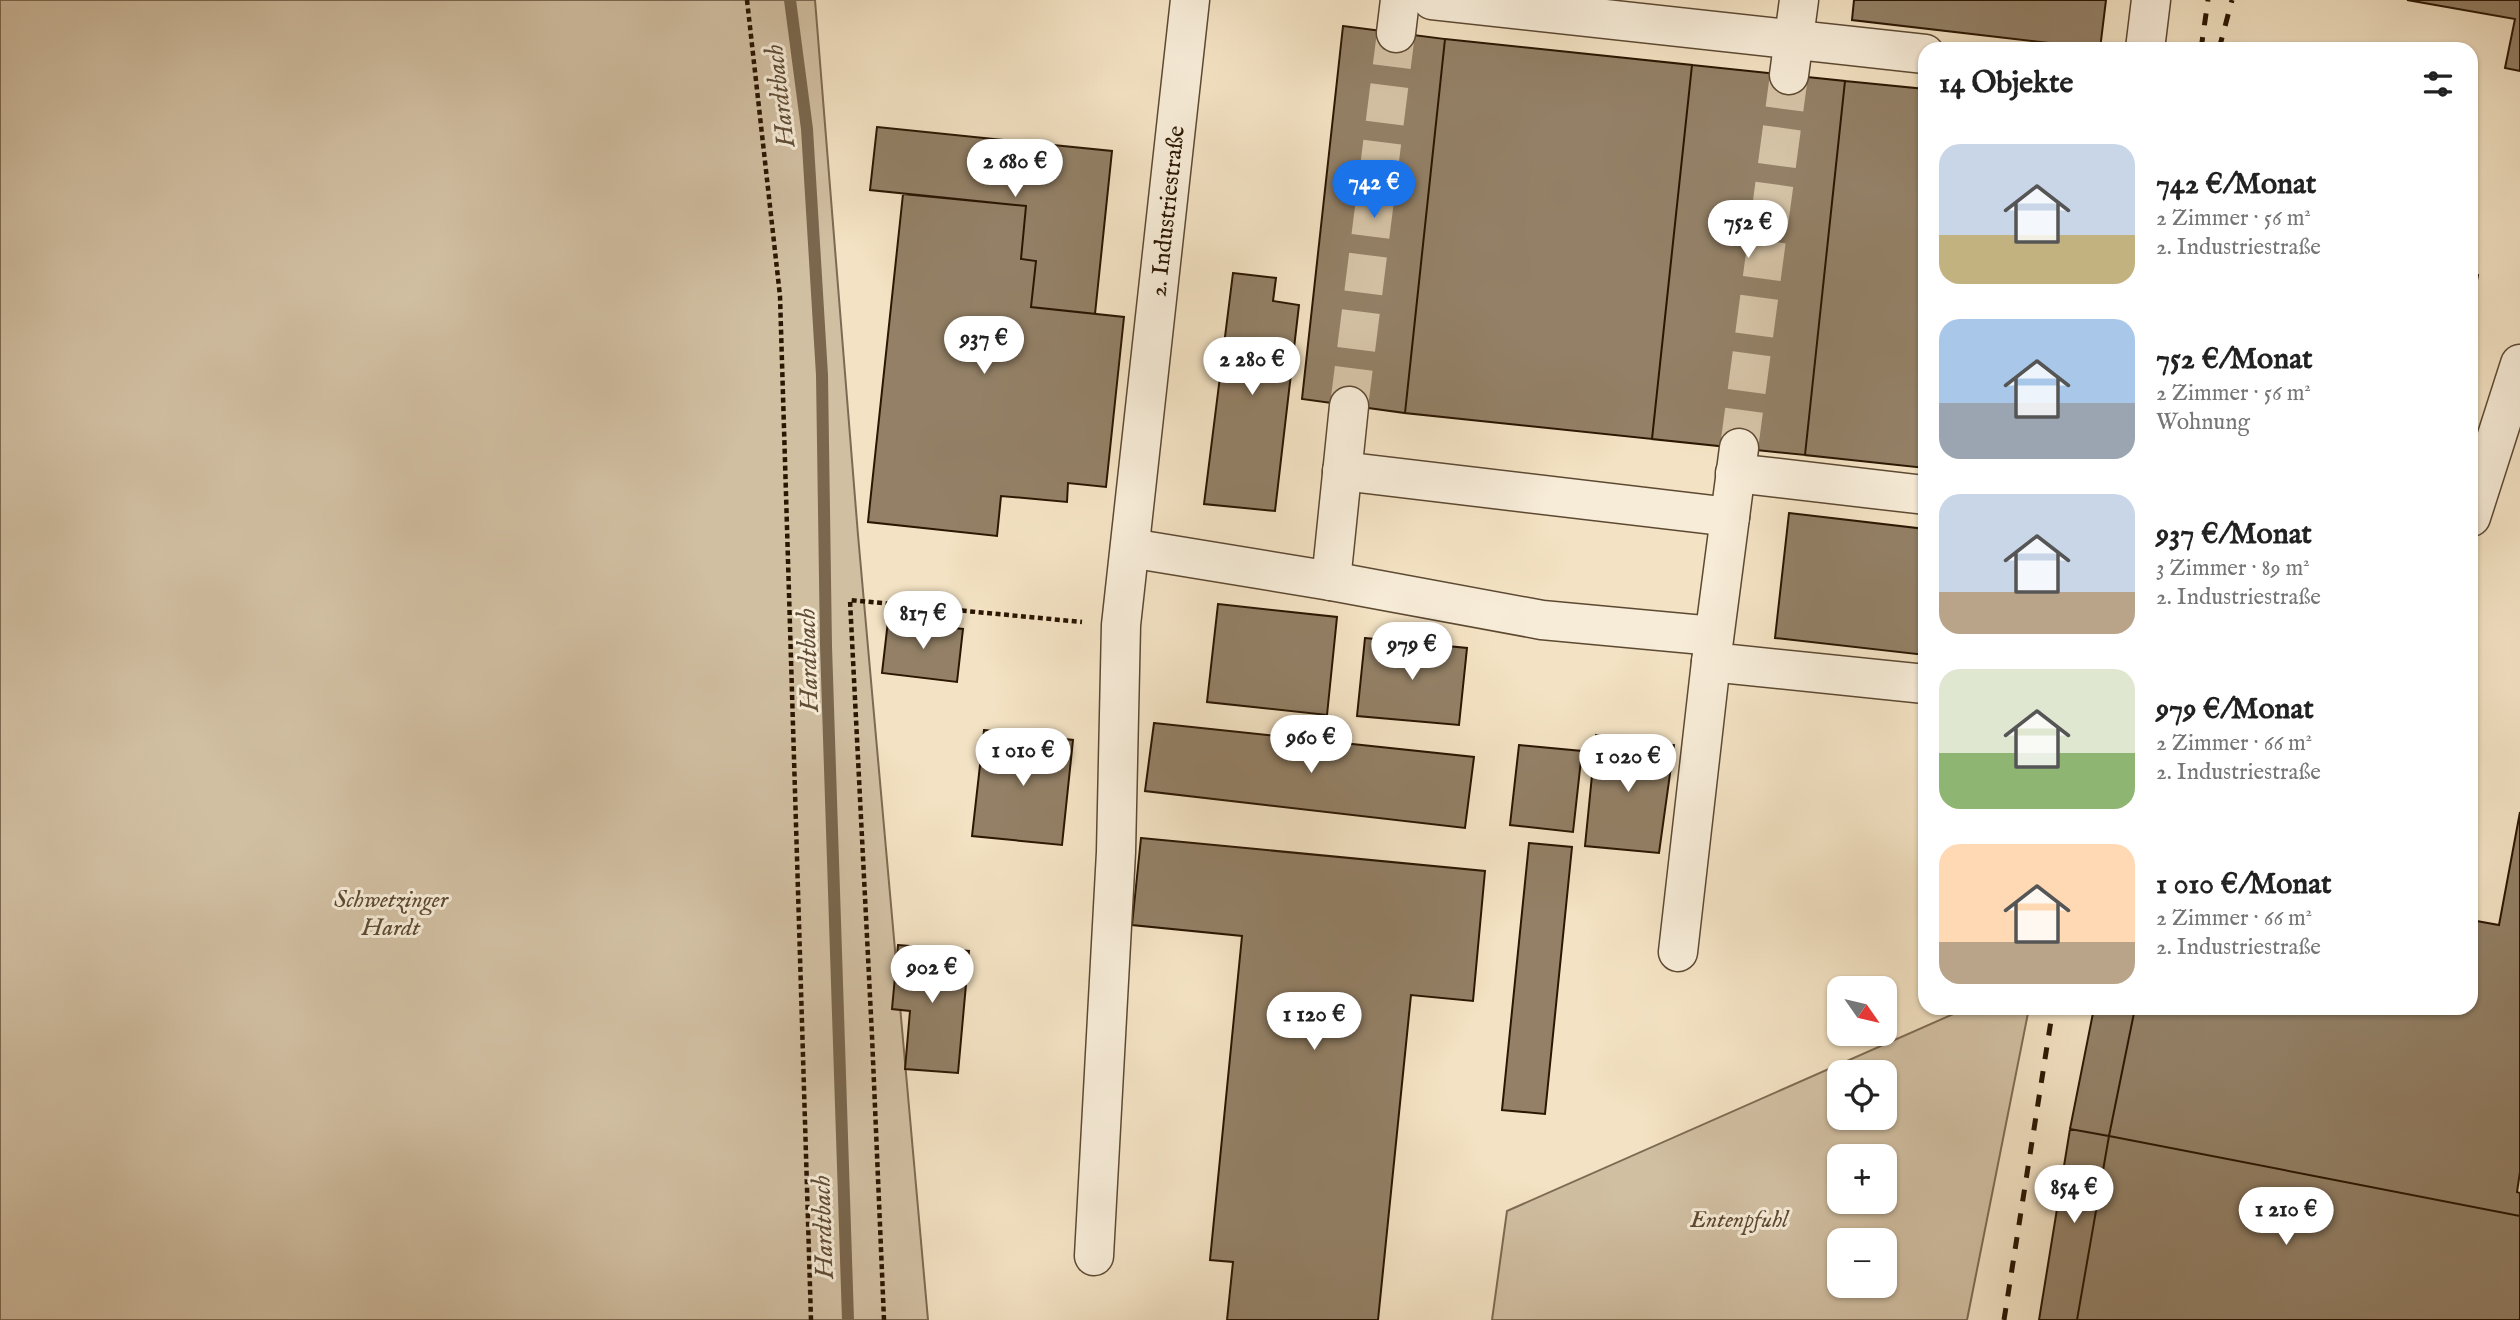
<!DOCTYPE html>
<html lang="de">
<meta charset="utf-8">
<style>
body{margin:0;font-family:"IM FELL English",serif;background:#f2f2f2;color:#222;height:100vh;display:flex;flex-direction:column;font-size:26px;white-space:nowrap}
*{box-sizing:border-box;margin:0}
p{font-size:23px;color:#767676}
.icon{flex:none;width:38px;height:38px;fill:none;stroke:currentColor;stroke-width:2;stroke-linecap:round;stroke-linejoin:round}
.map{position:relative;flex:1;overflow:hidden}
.details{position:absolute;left:1918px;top:42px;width:560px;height:973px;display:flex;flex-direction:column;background:#fff;border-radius:21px;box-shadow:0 2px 5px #0004}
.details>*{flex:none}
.needle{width:46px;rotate:124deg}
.tools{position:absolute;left:1827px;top:976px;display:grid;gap:14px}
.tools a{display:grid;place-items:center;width:70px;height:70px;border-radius:14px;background:#fff;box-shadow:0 2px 5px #0004;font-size:35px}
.price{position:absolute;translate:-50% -60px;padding:0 16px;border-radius:24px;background:#fff;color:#222;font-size:23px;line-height:46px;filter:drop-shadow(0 2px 4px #0008)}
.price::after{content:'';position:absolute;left:50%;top:42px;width:21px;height:16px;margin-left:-10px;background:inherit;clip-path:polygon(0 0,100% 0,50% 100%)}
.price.on{background:#1a73e8;color:#fff}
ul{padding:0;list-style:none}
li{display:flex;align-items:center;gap:21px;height:175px;padding:0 21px}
li span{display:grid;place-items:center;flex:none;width:196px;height:140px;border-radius:21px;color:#555}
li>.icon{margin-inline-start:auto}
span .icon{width:84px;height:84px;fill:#fffc;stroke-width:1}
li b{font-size:30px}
h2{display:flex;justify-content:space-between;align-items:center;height:84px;padding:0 21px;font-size:30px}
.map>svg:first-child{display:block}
</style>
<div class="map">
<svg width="2520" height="1320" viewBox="0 0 2520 1320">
<rect width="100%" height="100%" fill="#f3e2c3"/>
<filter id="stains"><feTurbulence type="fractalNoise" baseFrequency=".00286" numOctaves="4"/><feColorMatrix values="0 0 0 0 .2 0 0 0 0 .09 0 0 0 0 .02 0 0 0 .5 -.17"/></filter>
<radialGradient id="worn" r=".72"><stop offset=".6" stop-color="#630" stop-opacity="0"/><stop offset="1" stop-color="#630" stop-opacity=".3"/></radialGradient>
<path fill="#d1bfa2" stroke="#7e6a52" stroke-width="2" fill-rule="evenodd" d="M0,0H815L858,535L928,1320H0Z
M1967,1008H2029L1967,1320H1492L1507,1211ZM1839,1073H1885V1118H1839ZM1839,1157H1885V1202H1839ZM1839,1241H1885V1286H1839Z"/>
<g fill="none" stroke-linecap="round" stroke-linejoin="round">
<path stroke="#7a674e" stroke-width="12" d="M790,0L807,129L822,375L826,646L848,1320"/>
</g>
<path fill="#938066" stroke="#2b1602" stroke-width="2" d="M1854,0H2106L2100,49L1852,20Z
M2407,0H2520V71L2505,68L2515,19Z
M1343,26L1445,39L1405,413L1302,399Z
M1445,39L1692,65L1652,439L1405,413Z
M1692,65L1845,81L1805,455L1652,439Z
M1845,81L1925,89V468L1805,455Z
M877,127L1112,151L1095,314L1031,307L1036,261L1021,259L1026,206L870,190Z
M903,194L1026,206L1021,259L1036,261L1031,307L1124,317L1106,487L1068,483L1067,502L1001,496L997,536L868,522Z
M1233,273L1276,278L1273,301L1299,305L1275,511L1204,504Z
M2471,274L2478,275L2471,313Z
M1789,513L1925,529V655L1775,638Z
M1218,604L1337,617L1327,715L1207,702Z
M888,621L963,629L957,682L882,673Z
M1365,638L1467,648L1459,725L1357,716Z
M1154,723L1474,757L1465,828L1145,791Z
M984,730L1073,740L1062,845L972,836Z
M1596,735L1674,745L1659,853L1585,846Z
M1519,745L1582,751L1573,832L1510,825Z
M2520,812V1172L2517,1192L2520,1193V1216L2109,1136L2135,1008H2471V920L2499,925Z
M1141,838L1485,871L1473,1001L1411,995L1378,1320H1227L1233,1262L1210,1260L1242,936L1132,925Z
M1529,843L1572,847L1545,1114L1502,1110Z
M898,945L969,951L958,1073L905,1069L910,1011L892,1009Z
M2094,1008H2135L2109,1136L2070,1129Z
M2070,1129L2109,1136L2077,1320H2039Z
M2109,1136L2520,1216V1320H2077Z"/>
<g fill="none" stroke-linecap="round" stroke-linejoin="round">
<path stroke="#d5c3a6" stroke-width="38" stroke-dasharray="38 19" stroke-linecap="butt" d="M1349,406L1396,33
M1739,448L1789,75"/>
<g stroke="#5d4932" stroke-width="41">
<g id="minor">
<path d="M1432,0L1925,54"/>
<path d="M1396,33L1400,0"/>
<path d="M2145,49L2151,0"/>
<path d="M1789,75L1799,0"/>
<path d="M1739,448L1711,662L1925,684"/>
<path d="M1342,471L1730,517"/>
<path d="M1735,473L1925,495"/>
<path d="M2471,517L2520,364"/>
<path d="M1130,548L1331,581L1542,620L1714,636"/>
<path d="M1331,581L1349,406"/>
<path d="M1678,952L1711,662"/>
<path id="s1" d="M1094,1256L1116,852L1121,625L1190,0"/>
</g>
</g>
<path stroke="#2b1602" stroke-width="4.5" stroke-dasharray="5 3.5" stroke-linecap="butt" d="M747,0L780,296L811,1320
M884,1320L872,1036L850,600L1082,622"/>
<use href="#minor" stroke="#f7ecd8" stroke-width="38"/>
<path stroke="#2b1602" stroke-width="5" stroke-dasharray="12 12" stroke-linecap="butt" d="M2201,49L2208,0
M2219,49L2232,0
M2004,1320L2053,1008"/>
</g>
<g text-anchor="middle" stroke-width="6" stroke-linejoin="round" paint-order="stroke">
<g font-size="24" fill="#2b1602" stroke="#f7ecd8">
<text dy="8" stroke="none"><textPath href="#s1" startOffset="1048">2. Industriestraße</textPath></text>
</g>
<g font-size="24" font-style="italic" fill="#5d4932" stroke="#f7ecd8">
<text x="391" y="907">Schwetzinger<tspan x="391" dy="28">Hardt</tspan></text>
<text x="1739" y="1227">Entenpfuhl</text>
</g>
<g font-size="26" font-style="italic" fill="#604c35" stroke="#f7ecd8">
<text transform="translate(779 96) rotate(-97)" y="9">Hardtbach</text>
<text transform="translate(807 660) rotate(-92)" y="9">Hardtbach</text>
<text transform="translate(822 1227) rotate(-92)" y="9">Hardtbach</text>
</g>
</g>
<rect width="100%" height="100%" filter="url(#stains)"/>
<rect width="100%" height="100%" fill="url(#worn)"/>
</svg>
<div class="tools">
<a><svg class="needle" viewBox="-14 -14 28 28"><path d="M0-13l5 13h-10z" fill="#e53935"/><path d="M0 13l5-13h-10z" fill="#767676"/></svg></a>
<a><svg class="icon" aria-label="locate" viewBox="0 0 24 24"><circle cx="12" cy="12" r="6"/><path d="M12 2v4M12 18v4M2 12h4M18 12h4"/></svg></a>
<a>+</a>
<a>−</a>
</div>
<b class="price" style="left:1015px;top:199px">2 680 €</b>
<b class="price on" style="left:1374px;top:220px">742 €</b>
<b class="price" style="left:1748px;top:260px">752 €</b>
<b class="price" style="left:984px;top:376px">937 €</b>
<b class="price" style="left:1252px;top:397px">2 280 €</b>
<b class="price" style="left:923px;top:651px">817 €</b>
<b class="price" style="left:1412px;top:682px">979 €</b>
<b class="price" style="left:1311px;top:775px">960 €</b>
<b class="price" style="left:1023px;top:788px">1 010 €</b>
<b class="price" style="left:1628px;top:794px">1 020 €</b>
<b class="price" style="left:932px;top:1005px">902 €</b>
<b class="price" style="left:1314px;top:1052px">1 120 €</b>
<b class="price" style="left:2074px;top:1225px">854 €</b>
<b class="price" style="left:2286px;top:1247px">1 210 €</b>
<section class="details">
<h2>14 Objekte<svg class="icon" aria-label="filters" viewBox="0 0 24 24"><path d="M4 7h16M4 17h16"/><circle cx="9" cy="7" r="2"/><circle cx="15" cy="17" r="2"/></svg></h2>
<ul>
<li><span style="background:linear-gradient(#c9d6e8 65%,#c2b280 0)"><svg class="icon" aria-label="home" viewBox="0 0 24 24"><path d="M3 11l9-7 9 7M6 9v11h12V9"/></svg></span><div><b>742 €/Monat</b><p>2 Zimmer · 56 m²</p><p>2. Industriestraße</p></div></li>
<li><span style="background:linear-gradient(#a9c7e8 60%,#9aa5b1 0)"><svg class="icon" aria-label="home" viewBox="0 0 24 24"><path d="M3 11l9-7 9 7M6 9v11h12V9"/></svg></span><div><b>752 €/Monat</b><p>2 Zimmer · 56 m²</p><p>Wohnung</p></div></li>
<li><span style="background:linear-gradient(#c9d6e8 70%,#b9a48a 0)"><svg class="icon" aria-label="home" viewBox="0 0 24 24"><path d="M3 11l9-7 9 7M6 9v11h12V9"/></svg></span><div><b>937 €/Monat</b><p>3 Zimmer · 89 m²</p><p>2. Industriestraße</p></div></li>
<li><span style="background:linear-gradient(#dfe7d0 60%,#8fb573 0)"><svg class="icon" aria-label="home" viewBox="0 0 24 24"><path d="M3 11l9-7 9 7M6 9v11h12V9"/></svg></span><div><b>979 €/Monat</b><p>2 Zimmer · 66 m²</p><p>2. Industriestraße</p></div></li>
<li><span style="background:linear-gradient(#ffd9b3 70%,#b9a48a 0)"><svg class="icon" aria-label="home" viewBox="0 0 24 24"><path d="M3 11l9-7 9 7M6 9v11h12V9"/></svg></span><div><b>1 010 €/Monat</b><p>2 Zimmer · 66 m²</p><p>2. Industriestraße</p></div></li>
</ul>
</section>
</div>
